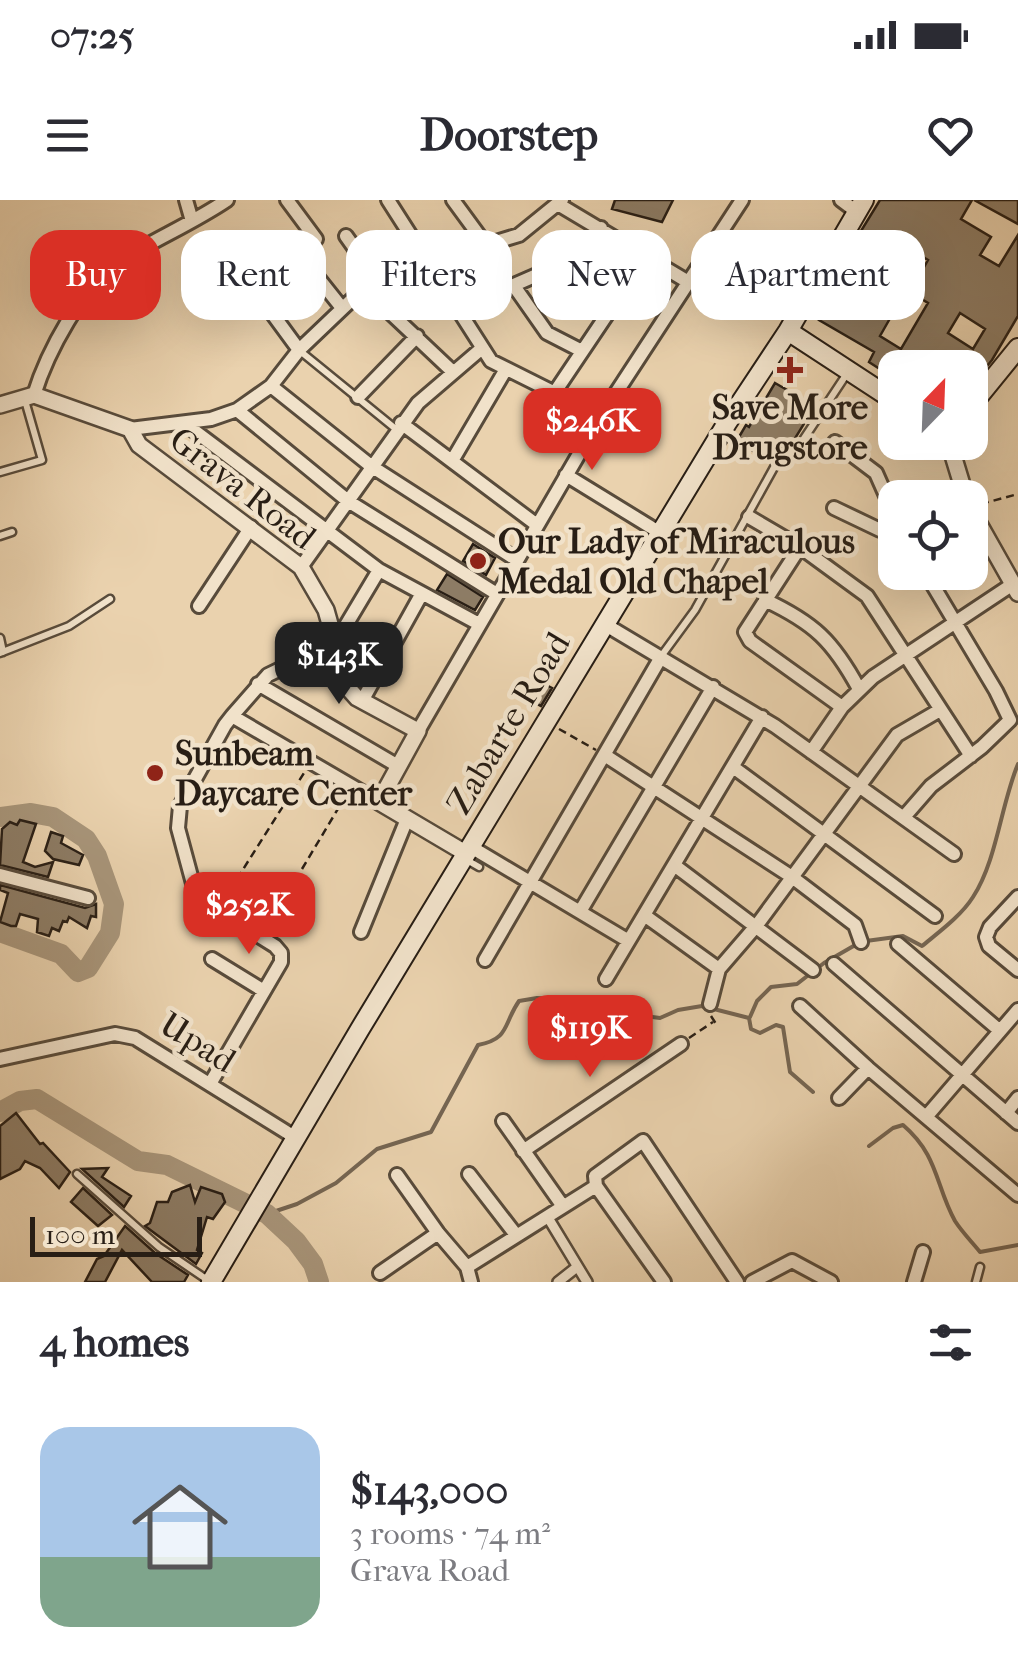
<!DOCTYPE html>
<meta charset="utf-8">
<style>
body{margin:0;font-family:"IM FELL French Canon",serif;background:#f2f2f3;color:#2b2b33;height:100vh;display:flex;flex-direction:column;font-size:38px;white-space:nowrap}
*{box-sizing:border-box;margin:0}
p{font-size:32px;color:#7c7c81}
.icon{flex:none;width:55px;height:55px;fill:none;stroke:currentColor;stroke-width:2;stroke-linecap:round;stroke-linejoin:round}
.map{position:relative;height:1082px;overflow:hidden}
.sheet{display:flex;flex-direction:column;background:#fff;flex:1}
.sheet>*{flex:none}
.guide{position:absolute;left:30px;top:30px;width:960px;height:90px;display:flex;gap:20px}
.needle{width:65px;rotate:23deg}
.tools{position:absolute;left:878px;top:150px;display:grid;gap:20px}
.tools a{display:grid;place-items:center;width:110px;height:110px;border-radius:20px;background:#fff;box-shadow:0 10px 40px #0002;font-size:50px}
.scale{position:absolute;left:30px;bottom:25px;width:172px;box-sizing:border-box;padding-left:10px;border:5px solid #281e15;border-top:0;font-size:28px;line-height:35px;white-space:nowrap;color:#281e15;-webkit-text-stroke:8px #f1e2ca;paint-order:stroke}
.price{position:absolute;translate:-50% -85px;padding:0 22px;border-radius:20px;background:#d93025;color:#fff;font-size:32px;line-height:65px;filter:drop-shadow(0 2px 5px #0008)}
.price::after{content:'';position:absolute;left:50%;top:60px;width:30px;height:22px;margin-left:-15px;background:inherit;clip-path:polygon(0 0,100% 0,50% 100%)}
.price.current{background:#222;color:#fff}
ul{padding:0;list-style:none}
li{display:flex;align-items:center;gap:30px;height:250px;padding:0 40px}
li+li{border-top:2px solid #e1e1e2}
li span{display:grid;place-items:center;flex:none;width:280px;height:200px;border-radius:30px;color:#555}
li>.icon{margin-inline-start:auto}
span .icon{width:120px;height:120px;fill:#fffc;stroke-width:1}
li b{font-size:42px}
h2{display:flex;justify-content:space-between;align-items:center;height:120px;padding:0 40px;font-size:42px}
.pill{padding:0 35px;border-radius:30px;background:#fff;box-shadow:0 10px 40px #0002;font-size:35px;line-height:90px}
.pill.current{background:#d93025;color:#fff}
.status{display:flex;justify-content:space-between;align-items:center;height:70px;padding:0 50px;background:#fff;direction:ltr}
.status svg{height:28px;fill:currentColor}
header{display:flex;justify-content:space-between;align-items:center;height:130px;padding:0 40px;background:#fff;font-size:45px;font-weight:800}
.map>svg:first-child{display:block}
</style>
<div class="status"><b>07:25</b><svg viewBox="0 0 49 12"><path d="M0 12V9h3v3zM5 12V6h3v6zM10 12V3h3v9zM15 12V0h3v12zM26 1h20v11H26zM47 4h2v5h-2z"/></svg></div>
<header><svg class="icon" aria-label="menu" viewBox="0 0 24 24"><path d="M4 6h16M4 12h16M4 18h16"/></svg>Doorstep<svg class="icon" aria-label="heart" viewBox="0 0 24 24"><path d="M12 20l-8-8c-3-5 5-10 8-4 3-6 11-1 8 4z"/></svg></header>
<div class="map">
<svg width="1018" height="1082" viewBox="0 0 1018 1082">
<rect width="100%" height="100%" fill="#ead2ae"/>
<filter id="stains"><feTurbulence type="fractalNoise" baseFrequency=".002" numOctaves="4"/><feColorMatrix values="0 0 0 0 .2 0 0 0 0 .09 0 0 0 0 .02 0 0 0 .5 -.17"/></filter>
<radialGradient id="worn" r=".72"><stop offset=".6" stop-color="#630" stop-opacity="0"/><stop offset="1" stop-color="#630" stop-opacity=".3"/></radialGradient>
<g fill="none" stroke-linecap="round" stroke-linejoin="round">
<path stroke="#756552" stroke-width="4" d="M866,741L903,736L922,746C939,732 961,716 973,697C997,660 1001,604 1018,564
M750,817L757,801L771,787L797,784L824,763L857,744
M749,818L751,829L760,833L776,825L783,827L790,872L813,892
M869,946L893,928L903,925C939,956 935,985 955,1021C962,1032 972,1042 980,1052L1018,1045
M267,1014L297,1004L336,983L377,949L431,932L478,845C510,839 503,824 519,801L537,798L597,801L637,815L660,818L678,810L702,806L749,818"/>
<path stroke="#a8957a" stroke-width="20" d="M0,617L31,613L53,617L86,639L97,656L114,704L110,733L88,768L78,772L61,754L0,732
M0,912L20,901L37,899L138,961L167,965L267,1014L296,1041L313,1064L319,1082"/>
</g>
<path fill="#8d7c65" stroke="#281e15" stroke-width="2.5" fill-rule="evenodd" d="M615,0H673L662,22L612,9Z
M880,0H972L961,19L991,37L980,55L999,66L1018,35V116L992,160L970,187V168H895V183L884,176L886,173L869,162L874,152L819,120L853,62L845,57ZM889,48L904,58L909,49L928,60L910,92L928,103L901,149L880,136L897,106L865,87ZM960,113L985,129L973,149L948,133Z
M974,0H1018V24Z
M775,183L815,206L794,240L778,247L770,260L736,242L746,225L749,227Z
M473,344L495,358L486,375L463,361Z
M447,374L483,397L475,410L437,390Z
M538,481L552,488L541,506L528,499Z
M20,620L36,624L23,662L35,667L53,662L48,677L0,665L2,629L10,622L17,625Z
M51,632L63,636L61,643L83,655L79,665L53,659L45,651Z
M0,685L85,708L96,704V717L91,716L87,728L69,717L67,722L63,721L59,731L52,728L49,736L37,732L38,719L20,714L16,726H11L0,722L8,693L0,690Z
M16,913L40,944L43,943L70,972L59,988L40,968L25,961L20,969L0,979V926Z
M108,968L102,977L131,996L124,1007L82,969Z
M190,985L195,1002L201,987L222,994L225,1002L213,1019L207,1017L197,1050L202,1053L196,1064L145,1026L150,1023L157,1002H168L172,992Z
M83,988L112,1015L98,1026L71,1002Z
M125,1026L155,1053L188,1075L184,1082H152L122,1050L105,1082H85L97,1059L104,1056Z"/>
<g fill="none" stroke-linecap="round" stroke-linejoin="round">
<g stroke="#584b3b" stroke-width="11">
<path id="service" d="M300,151L397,230
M0,272L42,260L24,197
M0,336L12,332
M0,438L3,452
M0,453L69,426L110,399
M662,455L695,410L782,253L799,246L848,172
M465,659L479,667
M77,974L159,1047L209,1081
M976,1082L980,1067"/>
</g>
<g stroke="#584b3b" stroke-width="14">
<path id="pedestrian" d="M547,1016L587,1082
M558,1082L577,1067"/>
</g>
<g stroke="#584b3b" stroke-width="18">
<path id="minor" d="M186,0L192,21
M287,0L316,39L306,48L303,59L342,108
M388,0L491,161L601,216
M453,0L486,45
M841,0L857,12
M558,4L690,83
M346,36L377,80
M562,64L614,103
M247,79L299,150
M514,86L547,133L582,151
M364,88L453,172
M457,110L562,64L601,28
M271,186L371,266L517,360
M555,192L647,55
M34,195C47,153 82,86 120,61C155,39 193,23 227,0
M358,197L417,136
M237,210L348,301L497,394
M184,223L379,370L479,424
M401,223L537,325
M130,229L211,219L237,210L271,186L299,150L364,88L424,54L486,45L519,35L562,0
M835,242L876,273L895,316
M452,261L506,169
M566,275L662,334
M834,308L880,330L895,331
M749,317L800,347L867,396L971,556
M800,347L745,432L750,441L842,507
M301,367L418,203L481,149
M765,400C814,423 833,441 859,489
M199,406L251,327
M606,425L775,526L954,654
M258,484L398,566
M362,501L421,395
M232,516L268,475L336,442L379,370
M418,531L601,216L742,0
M811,552L842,507L873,477L1013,384
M606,556L792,677L855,725L861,742
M733,567L935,716
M904,617L931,586L982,547L1010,520L996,491L925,372
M471,647L627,740
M674,665L813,770
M0,675L88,698
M1018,697L990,727L986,737L989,746L1018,770
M581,710L713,487
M644,715L719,769
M361,732L407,619
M898,744L999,830
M212,759L264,791
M485,760L661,457
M834,764L1018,923
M606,779L762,517
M710,804L719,769L757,725L897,535L940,510
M800,806L868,868L1018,995
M0,859L115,834L135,838L296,938
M210,884L281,762V753L275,746L206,703L195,691L178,628L180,606L225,525L232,516L379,602
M839,898L868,868
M1006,913L1018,898
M926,917L1018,810
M503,921L562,1005
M523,951L681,844
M469,974L516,1035
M397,975L438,1033L467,1067L471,1082
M596,986L595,976L643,941L737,1082
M596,986L664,1082
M467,1067L596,986
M380,1073L438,1033
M752,1082L792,1061L831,1082
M914,1082L923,1052"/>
</g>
<g stroke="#584b3b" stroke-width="20">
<path id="tertiary" d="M0,205L34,195L130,229L139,245L301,367L326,410L348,488L357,498L418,531L379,602L467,654
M949,242L966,298
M970,308L1018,393"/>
</g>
<g stroke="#281e15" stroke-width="22">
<path id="secondary" d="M788,131L895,201
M970,207L1018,148
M211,1082L360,829L727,223L788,131L864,0"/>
</g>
<path stroke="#281e15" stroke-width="2.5" stroke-dasharray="8 5" stroke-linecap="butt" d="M981,304L1018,294
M559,529L596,550
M302,669L345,597
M223,701L304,573
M711,816L718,827
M689,838L713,822"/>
<use href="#service" stroke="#f1e2ca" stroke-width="6"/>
<use href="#pedestrian" stroke="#f1e2ca" stroke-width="9"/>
<use href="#minor" stroke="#f1e2ca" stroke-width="12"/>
<use href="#tertiary" stroke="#f1e2ca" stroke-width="15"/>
<use href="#secondary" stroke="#f1e2ca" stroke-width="18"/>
</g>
<g fill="#8f2418" stroke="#f1e2ca" stroke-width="4">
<path d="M785 155h10v10h10v10h-10v10h-10v-10h-10v-10h10z"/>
<circle cx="478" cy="361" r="10"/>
<circle cx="155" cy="573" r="10"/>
</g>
<g text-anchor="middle" stroke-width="9" stroke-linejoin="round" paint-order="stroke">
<g font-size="35" font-weight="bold" fill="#281e15" stroke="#f1e2ca" text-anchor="start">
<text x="790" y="219" text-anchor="middle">Save More<tspan x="790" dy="40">Drugstore</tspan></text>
<text x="498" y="353">Our Lady of Miraculous<tspan x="498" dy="40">Medal Old Chapel</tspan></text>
<text x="175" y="565">Sunbeam<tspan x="175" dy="40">Daycare Center</tspan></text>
</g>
<g font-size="35" fill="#281e15" stroke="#f1e2ca">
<text transform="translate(243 288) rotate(38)" y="12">Grava Road</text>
<text transform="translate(508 523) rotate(-59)" y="12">Zabarte Road</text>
<text transform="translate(198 842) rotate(32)" y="12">Upad</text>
</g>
</g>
<rect width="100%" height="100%" filter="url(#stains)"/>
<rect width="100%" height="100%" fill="url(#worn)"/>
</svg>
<div class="tools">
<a><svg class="needle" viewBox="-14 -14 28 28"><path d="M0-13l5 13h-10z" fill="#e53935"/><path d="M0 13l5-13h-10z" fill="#7c7c81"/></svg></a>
<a><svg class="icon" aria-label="locate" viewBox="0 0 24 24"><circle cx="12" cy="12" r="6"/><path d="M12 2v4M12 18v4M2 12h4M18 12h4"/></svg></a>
</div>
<div class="scale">100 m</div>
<b class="price" style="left:592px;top:273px">$246K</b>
<b class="price current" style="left:339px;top:507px">$143K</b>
<b class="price" style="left:249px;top:757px">$252K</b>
<b class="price" style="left:590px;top:880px">$119K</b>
<div class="guide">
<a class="pill current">Buy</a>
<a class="pill">Rent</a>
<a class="pill">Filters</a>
<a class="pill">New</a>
<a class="pill">Apartment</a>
</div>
</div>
<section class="sheet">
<h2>4 homes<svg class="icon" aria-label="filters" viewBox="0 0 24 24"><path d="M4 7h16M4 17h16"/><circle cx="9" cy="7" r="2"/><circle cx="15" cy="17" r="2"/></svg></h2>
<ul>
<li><span style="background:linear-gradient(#a9c7e8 65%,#7fa58c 0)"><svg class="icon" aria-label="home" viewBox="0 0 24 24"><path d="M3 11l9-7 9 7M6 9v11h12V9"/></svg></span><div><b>$143,000</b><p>3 rooms · 74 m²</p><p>Grava Road</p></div></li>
</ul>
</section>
